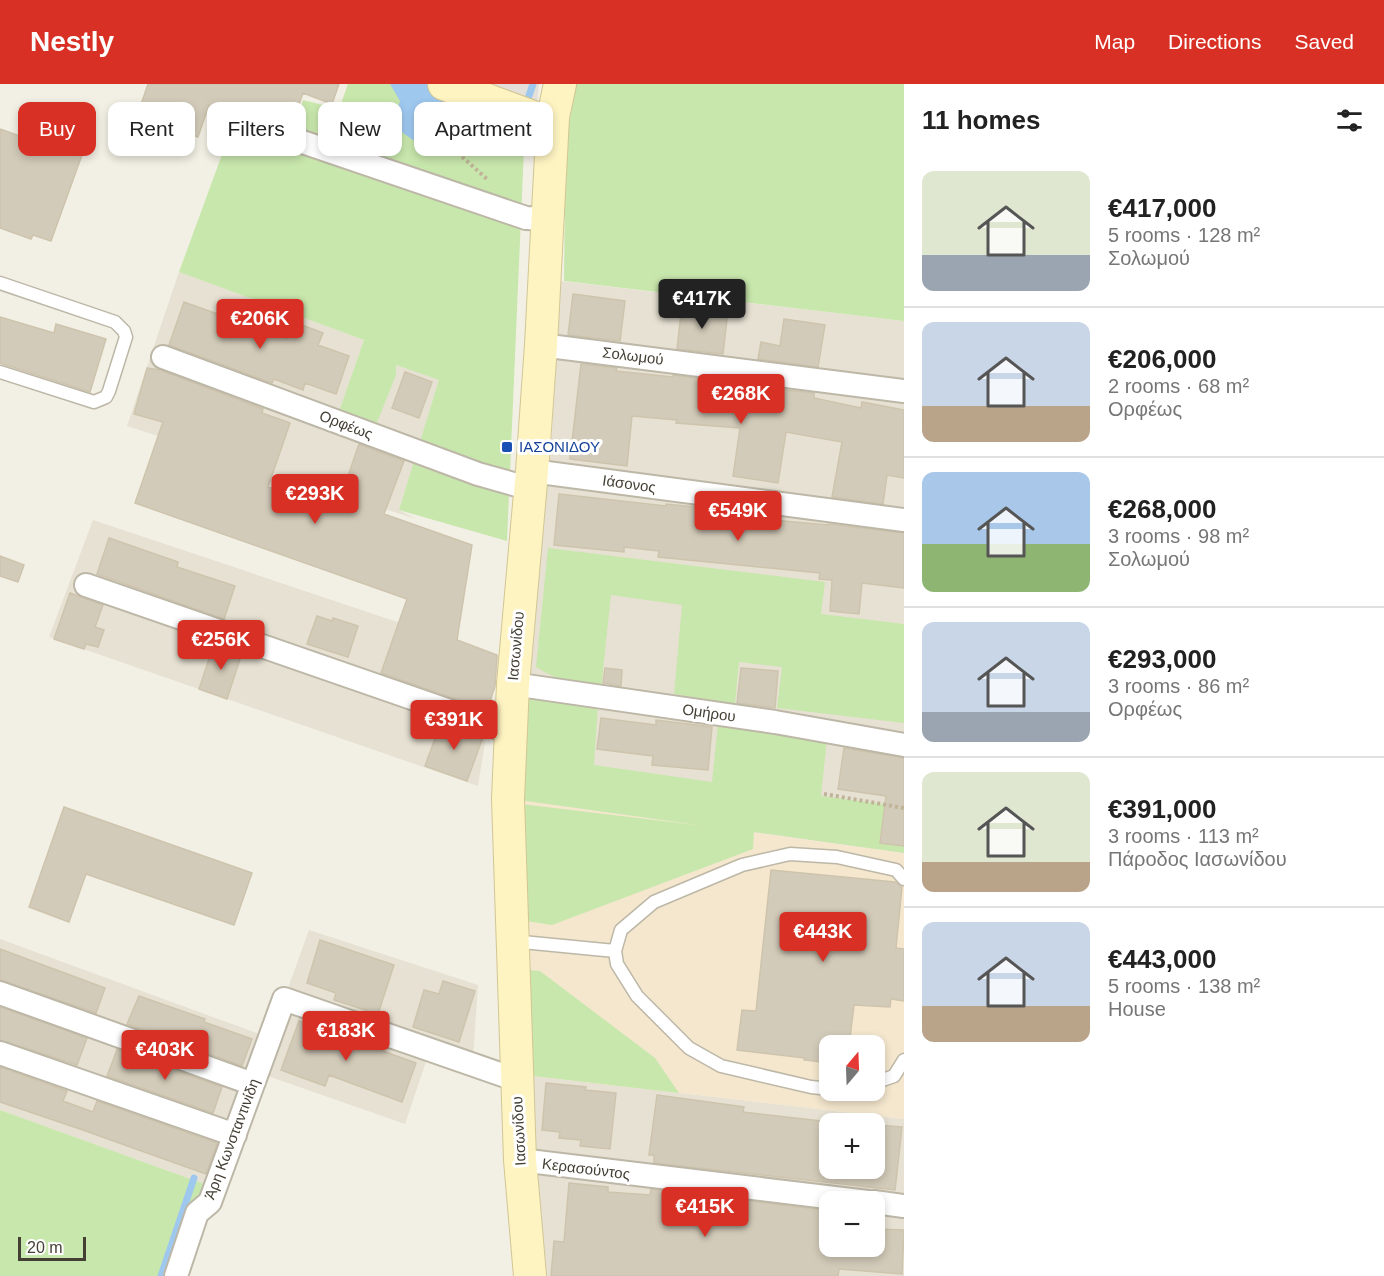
<!DOCTYPE html>
<meta charset="utf-8">
<style>
body{margin:0;font-family:Arial,sans-serif;background:#f2f2f2;color:#222;height:100vh;display:flex;flex-direction:column;font-size:22px;white-space:nowrap}
*{box-sizing:border-box;margin:0}
p{font-size:20px;color:#767676}
.icon{flex:none;width:33px;height:33px;fill:none;stroke:currentColor;stroke-width:2;stroke-linecap:round;stroke-linejoin:round}
.map{position:relative;flex:1;overflow:hidden}
.sheet{display:flex;flex-direction:column;background:#fff;width:480px}
.sheet>*{flex:none}
.banner{position:absolute;left:18px;top:18px;width:570px;height:54px;display:flex;gap:12px}
.needle{width:39px;rotate:19deg}
.tools{position:absolute;left:819px;top:951px;display:grid;gap:12px}
.tools a{display:grid;place-items:center;width:66px;height:66px;border-radius:12px;background:#fff;box-shadow:0 3px 9px #0003;font-size:30px}
.scale{position:absolute;left:18px;bottom:15px;width:68px;box-sizing:border-box;padding-left:6px;border:3px solid #443f34;border-top:0;font-size:16px;line-height:21px;white-space:nowrap;color:#443f34;-webkit-text-stroke:4px #fff;paint-order:stroke}
.price{position:absolute;translate:-50% -51px;padding:0 14px;border-radius:6px;background:#d93025;color:#fff;font-size:20px;line-height:39px;filter:drop-shadow(0 2px 3px #0008)}
.price::after{content:'';position:absolute;left:50%;top:36px;width:18px;height:14px;margin-left:-9px;background:inherit;clip-path:polygon(0 0,100% 0,50% 100%)}
.price.selected{background:#222;color:#fff}
ul{padding:0;list-style:none}
li{display:flex;align-items:center;gap:18px;height:150px;padding:0 18px}
li+li{border-top:2px solid #e0e0e0}
li span{display:grid;place-items:center;flex:none;width:168px;height:120px;border-radius:12px;color:#555}
li>.icon{margin-inline-start:auto}
span .icon{width:72px;height:72px;fill:#fffc;stroke-width:1}
li b{font-size:26px}
h2{display:flex;justify-content:space-between;align-items:center;height:72px;padding:0 18px;font-size:26px}
.tag{padding:0 21px;border-radius:12px;background:#fff;box-shadow:0 3px 9px #0003;font-size:21px;line-height:54px}
.tag.selected{background:#d93025;color:#fff}
header{display:flex;align-items:center;gap:36px;box-sizing:border-box;height:84px;padding:0 30px;background:#d93025;color:#fff}
header strong{font-size:28px}
nav{display:flex;gap:33px;margin-inline-start:auto;font-size:21px}
main{display:flex;flex:1;min-height:0}
.map>svg:first-child{display:block}
</style>
<header>
<strong>Nestly</strong>
<nav><a>Map</a><a>Directions</a><a>Saved</a></nav>
</header>
<main>
<div class="map">
<svg width="904" height="1192" viewBox="0 0 904 1192">
<rect width="100%" height="100%" fill="#f2efe4"/>
<path fill="#e6e1d2" fill-rule="evenodd" d="M179,188L364,256L336,336L396,281L440,296L399,426L416,435L127,342Z
M560,197L904,237V769L519,716L552,347Z
M93,436L499,572L478,702L49,553Z
M309,846L478,901L473,974L428,972L405,1040L265,991L207,1101L0,1026V855L270,954Z
M533,992L904,1035V1192H547L534,1060ZM830,1040H874V1084H830ZM830,1118H874V1162H830Z"/>
<path fill="#f4e7ce" fill-rule="evenodd" d="M519,716L904,769V1035L533,992ZM830,962H874V1006H830Z"/>
<path fill="#e4e0d9" d="M468,0H539L536,26Z"/>
<path fill="#c8e7ac" d="M348,0H408L525,41L507,457L399,426L439,296L396,281V291L372,351L336,336L364,256L179,188L235,35L291,56L303,16L339,25Z
M577,0H904V237L564,197L566,33Z
M548,464L825,498L821,530L904,540V639L777,624L782,583L739,578L735,620L674,610L682,521L611,511L601,605C572,602 562,598 536,583Z
M529,608L598,621L594,681L712,698L718,639L827,655L821,712L904,723V769L754,748L753,765L552,841L526,837L521,720L705,742L519,716Z
M527,886L540,887L655,974L679,1009L533,992Z
M0,1026L207,1101L175,1192H0Z"/>
<path fill="#9fc8ef" d="M390,0H466L507,27L459,43L440,53L416,58L403,49L394,37L400,17Z"/>
<g fill="none" stroke-linecap="round" stroke-linejoin="round">
<path stroke="#9fc8ef" stroke-width="7" d="M525,23L533,0
M161,1192L194,1094"/>
</g>
<path fill="#d3cbb9" stroke="#cec4ad" stroke-width="1.5" d="M148,0H339L332,20L303,9L292,40L233,20H226L219,25L209,21L198,53L137,32Z
M0,45L62,67L63,65L82,71L51,157L33,151L31,155L0,144Z
M573,210L625,217L620,257L568,251Z
M184,218L287,255L294,238L323,249L318,261L349,272L336,310L305,299L303,306L274,295L272,299L169,261Z
M682,221L728,226L723,270L677,265Z
M0,233L54,249L56,240L106,255L90,308L0,279Z
M784,235L825,241L818,283L758,275L761,258L780,262Z
M581,280L617,284L616,287L673,293V291L719,297V299L814,309V314L861,324L862,318L904,326V394L887,391L883,420L832,413L842,358L786,348L778,399L733,392L740,344L676,339L677,336L632,332L627,382L570,375Z
M147,284L160,286L263,325L262,329L290,339L268,403L336,427L359,360L404,377L384,430L472,461L457,556L497,571L495,602L487,626L381,589L407,515L135,419L163,338L134,330Z
M405,288L432,298L419,334L392,324Z
M559,410L666,422V420L707,424L706,430L828,441V440L904,449V504L862,499L859,530L830,527L832,496L819,495L820,489L658,473L659,467L624,463V468L554,461Z
M109,454L178,478L177,483L235,502L224,535L97,490Z
M0,472L24,481L18,498L0,492Z
M70,509L103,521L95,543L104,546L98,563L86,560L84,565L54,555Z
M317,532L332,537L333,534L358,542L348,573L307,560Z
M214,560L242,569L227,615L199,605Z
M605,584L622,586L621,602L603,599Z
M741,584L778,587L775,624L737,619Z
M601,634L656,641V636L712,643L708,686L652,681L653,672L597,665Z
M441,638L483,653L467,697L425,682Z
M844,664L904,674V762L880,759L886,712L838,705Z
M64,723L252,789L234,841L86,790L69,838L29,823Z
M771,786L895,798L902,803L896,864L904,865V917L891,915L890,923L854,921L849,962H830V979L804,976L805,974L737,966L742,926L756,927Z
M320,856L394,881L378,930L334,916L336,909L307,899Z
M0,865L105,904L96,929L0,896Z
M443,897L475,907L459,958L413,943L424,906L439,910Z
M139,912L205,935L204,938L252,955L242,982L127,940Z
M0,923L87,954L77,981L0,956Z
M299,937L416,979L402,1018L329,991L325,1002L281,986Z
M117,966L222,1003L213,1029L107,992Z
M0,983L67,1007L63,1017L93,1028L97,1017L217,1059L206,1090L80,1045L0,1018Z
M546,999L586,1003L585,1006L616,1009L610,1065L580,1062L581,1056L559,1054L560,1048L542,1046Z
M657,1011L744,1023L743,1028L830,1038V1084H874V1046H876L877,1041L902,1043L895,1106L654,1079V1071H649Z
M569,1099L608,1103V1108L650,1111L651,1105L823,1126L820,1153L830,1154V1162H874V1145L904,1146L902,1190L839,1185L838,1192H551L554,1157L564,1158Z"/>
<g fill="none" stroke-linecap="round" stroke-linejoin="round">
<g stroke="#bdb7a7" stroke-width="15">
<path id="lane" d="M0,199L115,238L124,247L126,253L109,307L106,313L94,318L0,288
M512,857L615,867
M874,999L894,992L904,976
M830,1005L811,1003L721,982L689,964L637,912L617,880L615,867L621,846L654,818L742,781L790,770L837,773L896,786L904,795
M843,1006H854"/>
</g>
<g stroke="#bdb7a7" stroke-width="26">
<path id="street" d="M229,33L526,134L549,135
M541,261L904,307
M163,273L478,390L531,405
M532,387L904,436
M86,501L510,648
M513,600L775,638L904,661
M0,909L253,1000
M0,969L235,1051
M520,1076L868,1118
M874,1118L904,1122
M176,1192L197,1129L210,1118L284,915L517,996"/>
</g>
<g stroke="#d2c694" stroke-width="34">
<path id="secondary" d="M444,0L552,40
M530,1192L520,1076L508,715L513,600L532,387L541,261L553,33L560,0"/>
</g>
<path stroke="#bfb498" stroke-width="4" stroke-dasharray="3 3" stroke-linecap="butt" d="M438,26L451,63L488,96
M824,710L904,724"/>
<use href="#lane" stroke="#fff" stroke-width="12"/>
<use href="#street" stroke="#fff" stroke-width="22"/>
<use href="#secondary" stroke="#fef4c2" stroke-width="32"/>
</g>
<rect fill="#1a4fb4" stroke="#fff" stroke-width="2" x="501" y="357" width="12" height="12" rx="3"/>
<g text-anchor="middle" stroke-width="6" stroke-linejoin="round" paint-order="stroke">
<g font-size="15" fill="#443f34" stroke="#fff">
<text transform="translate(633 272) rotate(7)" y="5">Σολωμού</text>
<text transform="translate(346 341) rotate(21)" y="5">Ορφέως</text>
<text transform="translate(629 400) rotate(8)" y="5">Ιάσονος</text>
<text transform="translate(516 562) rotate(-85)" y="5">Ιασωνίδου</text>
<text transform="translate(709 629) rotate(8)" y="5">Ομήρου</text>
<text transform="translate(519 1047) rotate(-93)" y="5">Ιασωνίδου</text>
<text transform="translate(232 1055) rotate(-69)" y="5">Άρη Κωνσταντινίδη</text>
<text transform="translate(586 1085) rotate(7)" y="5">Κερασούντος</text>
</g>
<g font-size="15" fill="#164399" stroke="#fff" text-anchor="start">
<text x="519" y="368">ΙΑΣΟΝΙΔΟΥ</text>
</g>
</g>
</svg>
<div class="tools">
<a><svg class="needle" viewBox="-14 -14 28 28"><path d="M0-13l5 13h-10z" fill="#e53935"/><path d="M0 13l5-13h-10z" fill="#767676"/></svg></a>
<a>+</a>
<a>−</a>
</div>
<div class="scale">20 m</div>
<b class="price selected" style="left:702px;top:246px">€417K</b>
<b class="price" style="left:260px;top:266px">€206K</b>
<b class="price" style="left:741px;top:341px">€268K</b>
<b class="price" style="left:315px;top:441px">€293K</b>
<b class="price" style="left:738px;top:458px">€549K</b>
<b class="price" style="left:221px;top:587px">€256K</b>
<b class="price" style="left:454px;top:667px">€391K</b>
<b class="price" style="left:823px;top:879px">€443K</b>
<b class="price" style="left:346px;top:978px">€183K</b>
<b class="price" style="left:165px;top:997px">€403K</b>
<b class="price" style="left:705px;top:1154px">€415K</b>
<div class="banner">
<a class="tag selected">Buy</a>
<a class="tag">Rent</a>
<a class="tag">Filters</a>
<a class="tag">New</a>
<a class="tag">Apartment</a>
</div>
</div>
<section class="sheet">
<h2>11 homes<svg class="icon" aria-label="filters" viewBox="0 0 24 24"><path d="M4 7h16M4 17h16"/><circle cx="9" cy="7" r="2"/><circle cx="15" cy="17" r="2"/></svg></h2>
<ul>
<li><span style="background:linear-gradient(#dfe7d0 70%,#9aa5b1 0)"><svg class="icon" aria-label="home" viewBox="0 0 24 24"><path d="M3 11l9-7 9 7M6 9v11h12V9"/></svg></span><div><b>€417,000</b><p>5 rooms · 128 m²</p><p>Σολωμού</p></div></li>
<li><span style="background:linear-gradient(#c9d6e8 70%,#b9a48a 0)"><svg class="icon" aria-label="home" viewBox="0 0 24 24"><path d="M3 11l9-7 9 7M6 9v11h12V9"/></svg></span><div><b>€206,000</b><p>2 rooms · 68 m²</p><p>Ορφέως</p></div></li>
<li><span style="background:linear-gradient(#a9c7e8 60%,#8fb573 0)"><svg class="icon" aria-label="home" viewBox="0 0 24 24"><path d="M3 11l9-7 9 7M6 9v11h12V9"/></svg></span><div><b>€268,000</b><p>3 rooms · 98 m²</p><p>Σολωμού</p></div></li>
<li><span style="background:linear-gradient(#c9d6e8 75%,#9aa5b1 0)"><svg class="icon" aria-label="home" viewBox="0 0 24 24"><path d="M3 11l9-7 9 7M6 9v11h12V9"/></svg></span><div><b>€293,000</b><p>3 rooms · 86 m²</p><p>Ορφέως</p></div></li>
<li><span style="background:linear-gradient(#dfe7d0 75%,#b9a48a 0)"><svg class="icon" aria-label="home" viewBox="0 0 24 24"><path d="M3 11l9-7 9 7M6 9v11h12V9"/></svg></span><div><b>€391,000</b><p>3 rooms · 113 m²</p><p>Πάροδος Ιασωνίδου</p></div></li>
<li><span style="background:linear-gradient(#c9d6e8 70%,#b9a48a 0)"><svg class="icon" aria-label="home" viewBox="0 0 24 24"><path d="M3 11l9-7 9 7M6 9v11h12V9"/></svg></span><div><b>€443,000</b><p>5 rooms · 138 m²</p><p>House</p></div></li>
</ul>
</section>
</main>
